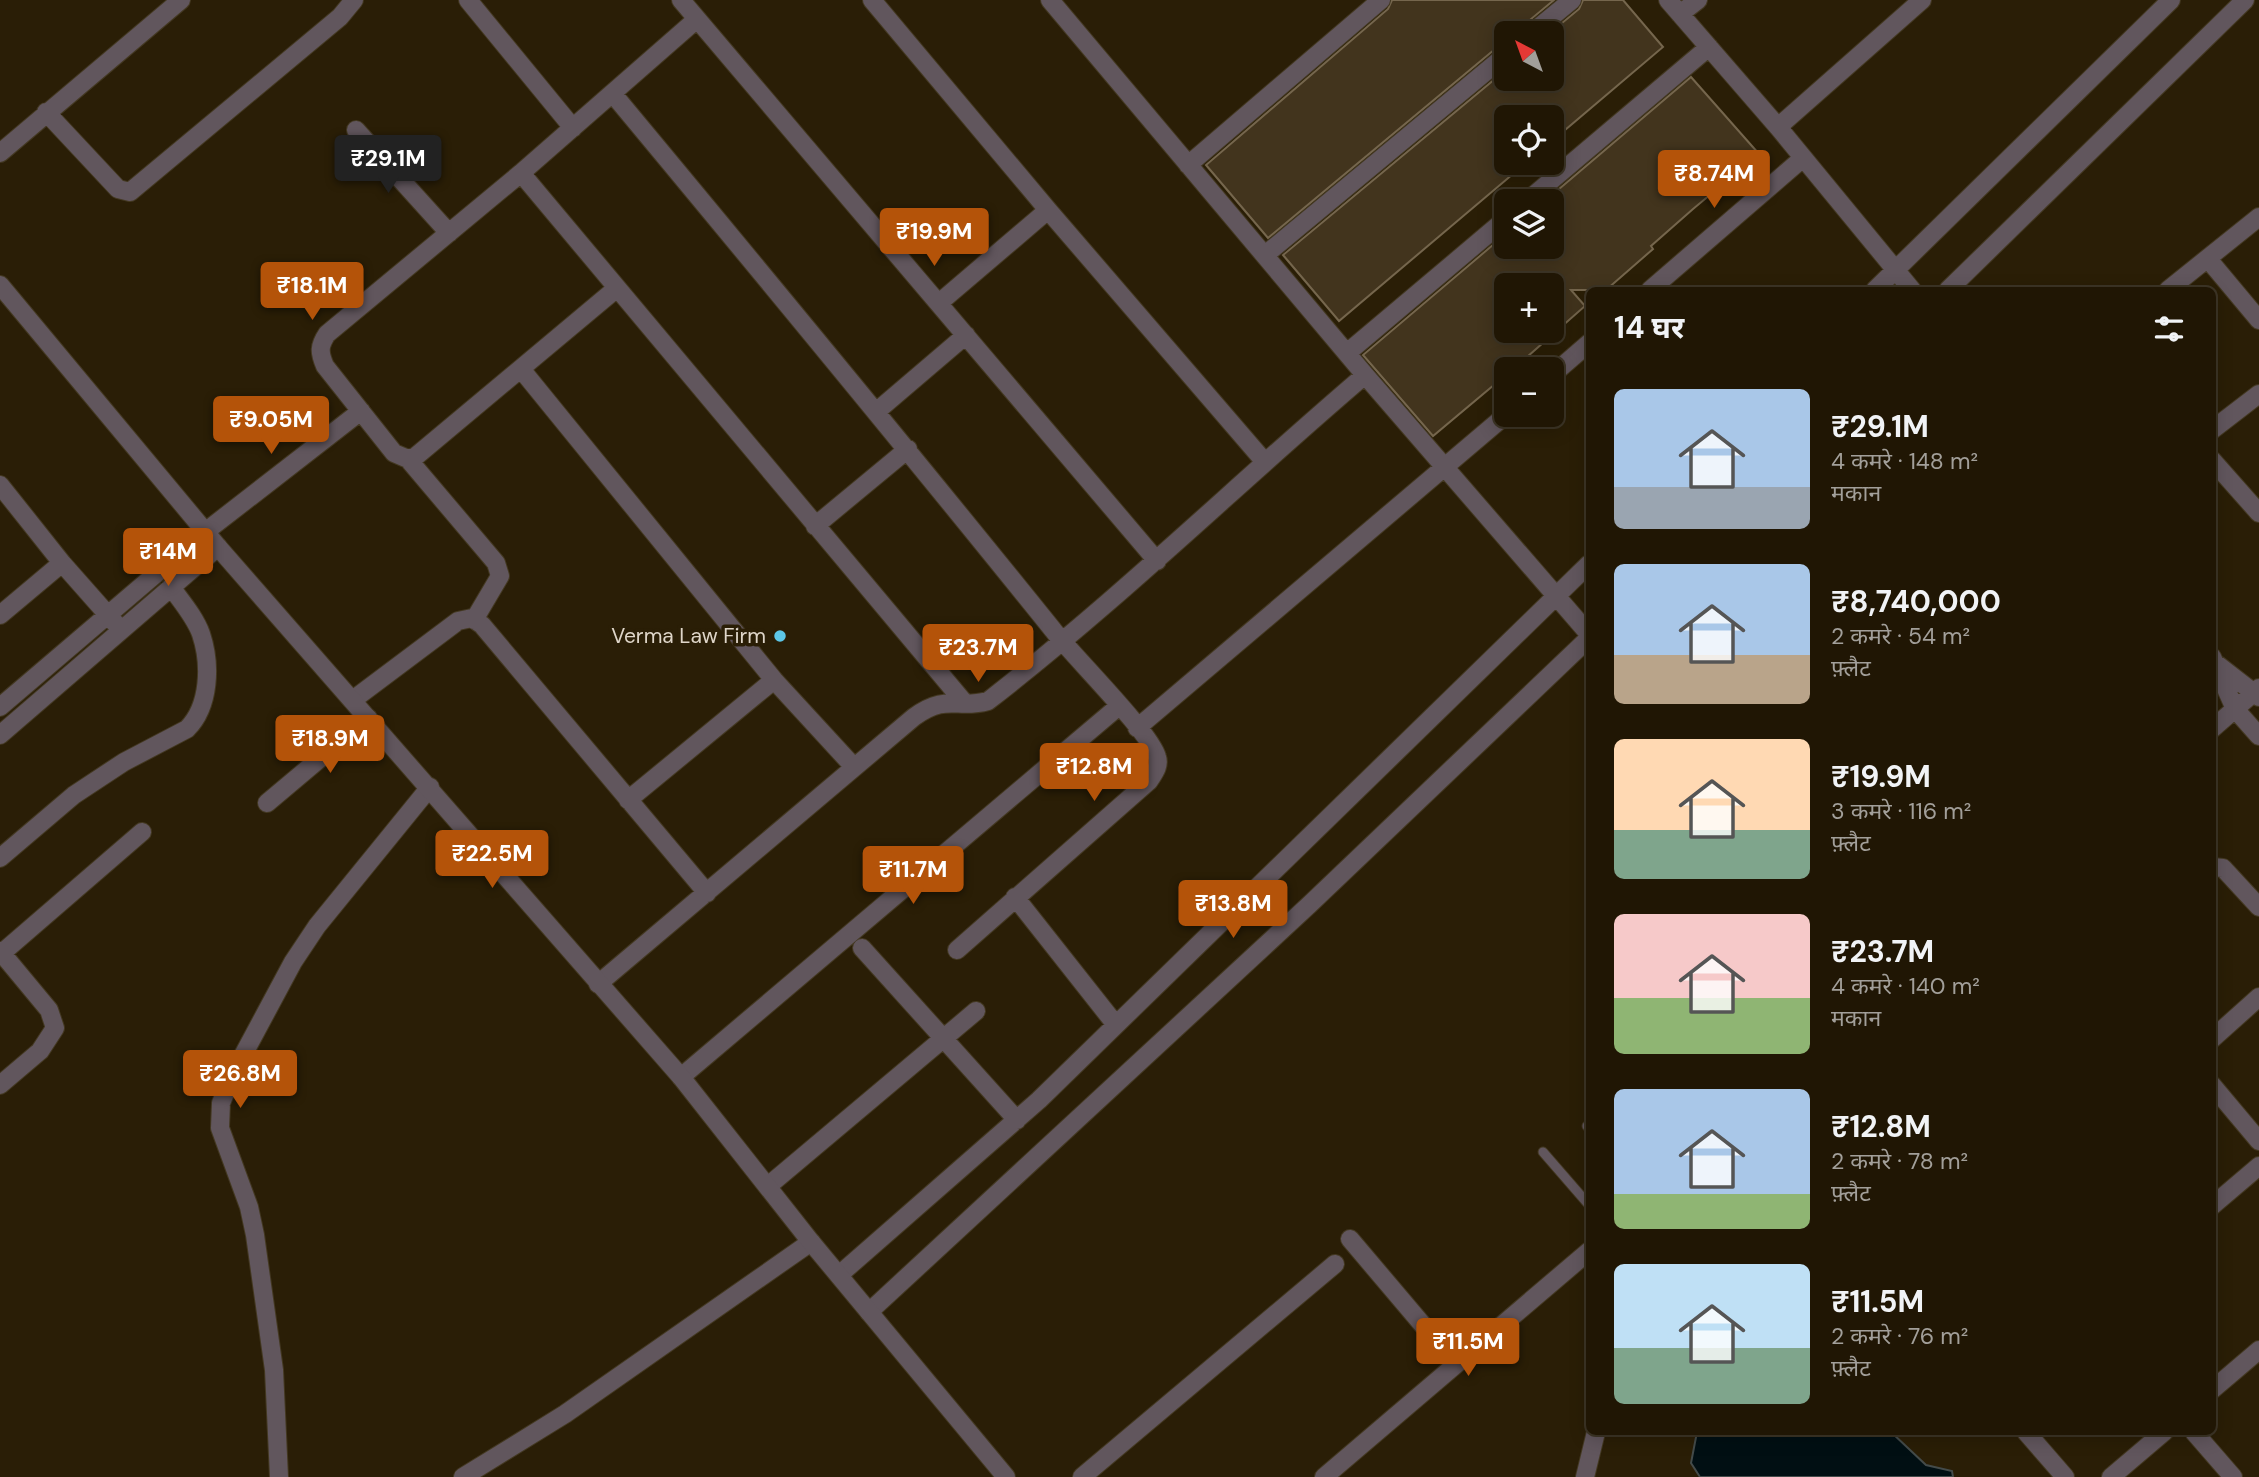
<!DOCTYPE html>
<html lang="hi">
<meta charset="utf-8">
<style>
body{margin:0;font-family:"DM Sans","Noto Sans Devanagari",sans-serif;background:#281f0e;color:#f1f3f6;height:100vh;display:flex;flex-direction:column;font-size:26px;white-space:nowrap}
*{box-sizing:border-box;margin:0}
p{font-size:23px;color:#a29f9a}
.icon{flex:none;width:38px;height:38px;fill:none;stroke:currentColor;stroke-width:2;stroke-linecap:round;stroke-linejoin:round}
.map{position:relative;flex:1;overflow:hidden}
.sheet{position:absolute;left:1586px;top:287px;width:630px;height:1148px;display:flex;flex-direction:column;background:#201604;border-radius:10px;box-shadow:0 4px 18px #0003,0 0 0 2px #3d3526}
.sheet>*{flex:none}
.needle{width:46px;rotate:319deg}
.controls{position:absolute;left:1494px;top:21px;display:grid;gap:14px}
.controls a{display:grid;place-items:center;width:70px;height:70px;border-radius:10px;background:#201604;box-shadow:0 4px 18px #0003,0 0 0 2px #3d3526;font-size:35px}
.price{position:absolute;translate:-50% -60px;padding:0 16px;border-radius:7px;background:#b45309;color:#fff;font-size:23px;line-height:46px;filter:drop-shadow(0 2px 4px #0008)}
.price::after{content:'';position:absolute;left:50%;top:42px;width:21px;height:16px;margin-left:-10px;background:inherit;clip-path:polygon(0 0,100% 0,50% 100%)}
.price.selected{background:#222;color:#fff}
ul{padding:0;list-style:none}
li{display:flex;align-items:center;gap:21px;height:175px;padding:0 28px}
li span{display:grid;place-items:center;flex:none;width:196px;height:140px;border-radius:10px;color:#555}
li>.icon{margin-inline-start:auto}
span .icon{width:84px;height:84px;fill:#fffc;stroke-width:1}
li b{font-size:30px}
h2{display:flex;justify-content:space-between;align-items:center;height:84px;padding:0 28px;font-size:30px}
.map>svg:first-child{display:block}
</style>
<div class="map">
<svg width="2259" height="1477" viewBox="0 0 2259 1477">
<rect width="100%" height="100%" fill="#2a1e06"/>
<path fill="#010f13" stroke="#444b4a" stroke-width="2" d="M1697,1432H1891L1926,1465L1952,1471L1953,1477H1700L1691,1463Z"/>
<path fill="#42341d" stroke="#75664d" stroke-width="2" fill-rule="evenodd" d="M1392,0H1554L1525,24L1521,33H1507V43L1500,45L1268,238L1206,165L1388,9Z
M1583,0H1623L1663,47L1552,141V117H1507V163H1526L1339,321L1283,255L1507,69V79H1552V33H1550L1579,9Z
M1691,77L1759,154L1693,209L1651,246L1653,249L1606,290H1571L1585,306L1519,364L1507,369V374L1433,436L1363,355L1507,233V247H1552V195ZM1507,285H1552V331H1507Z"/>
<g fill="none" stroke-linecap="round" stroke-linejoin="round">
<g stroke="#433821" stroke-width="11">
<path id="service" d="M1587,1126L1589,1128
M1543,1152L1589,1205"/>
</g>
<g stroke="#433821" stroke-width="20">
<path id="minor" d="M468,0L573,128
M681,0L1157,561
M872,0L1048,210L1264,461
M1050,0L1365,375L1589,634
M1668,0L1778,127L1912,290
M1680,14L1698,0
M1532,33L1572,0
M613,94C761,272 908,450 1053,630C1073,656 1151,733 1157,757C1160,766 1154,773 1149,781L957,950
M46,112L118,189L130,192L340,17L354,0
M1778,127L1922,0
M356,130L449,233
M0,153L181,0
M1188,165L1381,0
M521,173L963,701
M1527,201L1709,47
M1265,255L1507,54
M2208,259L2259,320
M617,288L415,457L408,459L394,453L325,366C319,352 319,346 327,334L521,173L697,19
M1650,290L1803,158
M1875,290L2171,0
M1948,290L2245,0
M2168,290L2259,217
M939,303L1048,210
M1347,353L1507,218
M521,369L774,680L854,767
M1552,375L1589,343
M877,411L966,335
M2212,430L2259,394
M408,459L496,563L500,576L474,620
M2212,460L2259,513
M0,485L62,563
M815,526L908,449
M0,615L62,563L115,623
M2212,657L2235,709L2259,736
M2218,665L2259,697
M354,699L458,621L472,618L482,625L707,893
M0,707L205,532L361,411
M1137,728L1507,414
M2212,729L2259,688
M0,735L218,547
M628,800L774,680
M267,803L368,718
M0,858L74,795L124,762L187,729C210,706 211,664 201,634C195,617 181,601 171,587
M2212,867L2223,868L2259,907
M1015,897L1116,1025
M862,948L1017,1120
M0,951L49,1010L55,1028L40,1051L0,1085
M2,953L142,832
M598,984L914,717C948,693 956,710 988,701C1120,599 1238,483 1365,375
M2212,1039L2259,997
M681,1077L1119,706
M2212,1085L2259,1141
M768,1186L976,1011
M2212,1206L2259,1166
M1350,1239L1455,1363
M839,1275L1039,1100L1589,564
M869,1312L1309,905L1589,638
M2212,1390L2259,1350
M2026,1432L2065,1477
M2194,1432L2233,1477
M279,1477L274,1370L255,1235L249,1207L220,1128L221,1103L233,1074L293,962L317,926L430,787
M463,1477L565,1414L811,1242
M1082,1477L1335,1264
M1324,1477L1589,1251
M1585,1477L1596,1432
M2111,1477L2164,1432"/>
</g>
<g stroke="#433821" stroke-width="20">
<path id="tertiary" d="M0,285L218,547L681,1077L811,1242L1006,1477"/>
</g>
<use href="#service" stroke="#61565d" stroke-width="9"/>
<use href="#minor" stroke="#61565d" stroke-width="18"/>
<use href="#tertiary" stroke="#61565d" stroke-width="18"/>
</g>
<circle fill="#5dc7e8" stroke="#2a1e06" stroke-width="2.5" cx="780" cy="636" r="7"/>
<g text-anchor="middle" stroke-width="7" stroke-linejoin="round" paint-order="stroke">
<g font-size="21" fill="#dfd6c9" stroke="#2a1e06" text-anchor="end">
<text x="766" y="643">Verma Law Firm</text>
</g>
</g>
</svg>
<div class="controls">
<a><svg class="needle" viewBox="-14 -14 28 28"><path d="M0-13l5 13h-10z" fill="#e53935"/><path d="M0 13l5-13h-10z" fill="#a29f9a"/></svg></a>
<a><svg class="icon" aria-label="locate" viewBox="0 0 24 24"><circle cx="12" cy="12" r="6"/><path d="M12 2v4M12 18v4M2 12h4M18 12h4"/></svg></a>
<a><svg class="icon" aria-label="layers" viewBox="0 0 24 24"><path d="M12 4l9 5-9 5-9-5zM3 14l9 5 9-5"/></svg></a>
<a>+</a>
<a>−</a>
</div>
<b class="price selected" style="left:388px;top:195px">₹29.1M</b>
<b class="price" style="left:1714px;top:210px">₹8.74M</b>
<b class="price" style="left:934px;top:268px">₹19.9M</b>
<b class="price" style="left:312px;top:322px">₹18.1M</b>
<b class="price" style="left:271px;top:456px">₹9.05M</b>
<b class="price" style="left:168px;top:588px">₹14M</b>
<b class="price" style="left:978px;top:684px">₹23.7M</b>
<b class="price" style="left:330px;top:775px">₹18.9M</b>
<b class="price" style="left:1094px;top:803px">₹12.8M</b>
<b class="price" style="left:492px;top:890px">₹22.5M</b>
<b class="price" style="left:913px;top:906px">₹11.7M</b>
<b class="price" style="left:1233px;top:940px">₹13.8M</b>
<b class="price" style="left:240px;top:1110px">₹26.8M</b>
<b class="price" style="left:1468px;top:1378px">₹11.5M</b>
<section class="sheet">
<h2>14 घर<svg class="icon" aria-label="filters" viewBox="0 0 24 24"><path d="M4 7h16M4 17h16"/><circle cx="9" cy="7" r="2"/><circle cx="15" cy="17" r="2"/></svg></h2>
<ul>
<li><span style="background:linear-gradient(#a9c7e8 70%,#9aa5b1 0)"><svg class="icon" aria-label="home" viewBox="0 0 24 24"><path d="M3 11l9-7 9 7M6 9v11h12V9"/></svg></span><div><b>₹29.1M</b><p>4 कमरे · 148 m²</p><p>मकान</p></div></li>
<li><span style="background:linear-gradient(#a9c7e8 65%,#b9a48a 0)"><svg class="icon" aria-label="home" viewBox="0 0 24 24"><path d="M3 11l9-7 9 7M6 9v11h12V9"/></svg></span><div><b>₹8,740,000</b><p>2 कमरे · 54 m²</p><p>फ़्लैट</p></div></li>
<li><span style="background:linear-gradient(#ffd9b3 65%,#7fa58c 0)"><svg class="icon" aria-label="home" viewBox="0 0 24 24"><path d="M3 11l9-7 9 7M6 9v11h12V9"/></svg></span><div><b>₹19.9M</b><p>3 कमरे · 116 m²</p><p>फ़्लैट</p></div></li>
<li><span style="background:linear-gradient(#f6c9c9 60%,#8fb573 0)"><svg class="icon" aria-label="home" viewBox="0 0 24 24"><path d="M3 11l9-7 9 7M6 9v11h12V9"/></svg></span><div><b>₹23.7M</b><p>4 कमरे · 140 m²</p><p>मकान</p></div></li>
<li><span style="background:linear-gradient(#a9c7e8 75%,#8fb573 0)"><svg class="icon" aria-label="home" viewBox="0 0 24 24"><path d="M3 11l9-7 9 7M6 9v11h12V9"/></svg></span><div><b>₹12.8M</b><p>2 कमरे · 78 m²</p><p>फ़्लैट</p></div></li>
<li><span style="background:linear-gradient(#bfe0f5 60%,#7fa58c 0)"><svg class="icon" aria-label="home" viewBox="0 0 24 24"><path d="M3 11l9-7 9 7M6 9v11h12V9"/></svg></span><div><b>₹11.5M</b><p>2 कमरे · 76 m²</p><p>फ़्लैट</p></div></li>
</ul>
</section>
</div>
